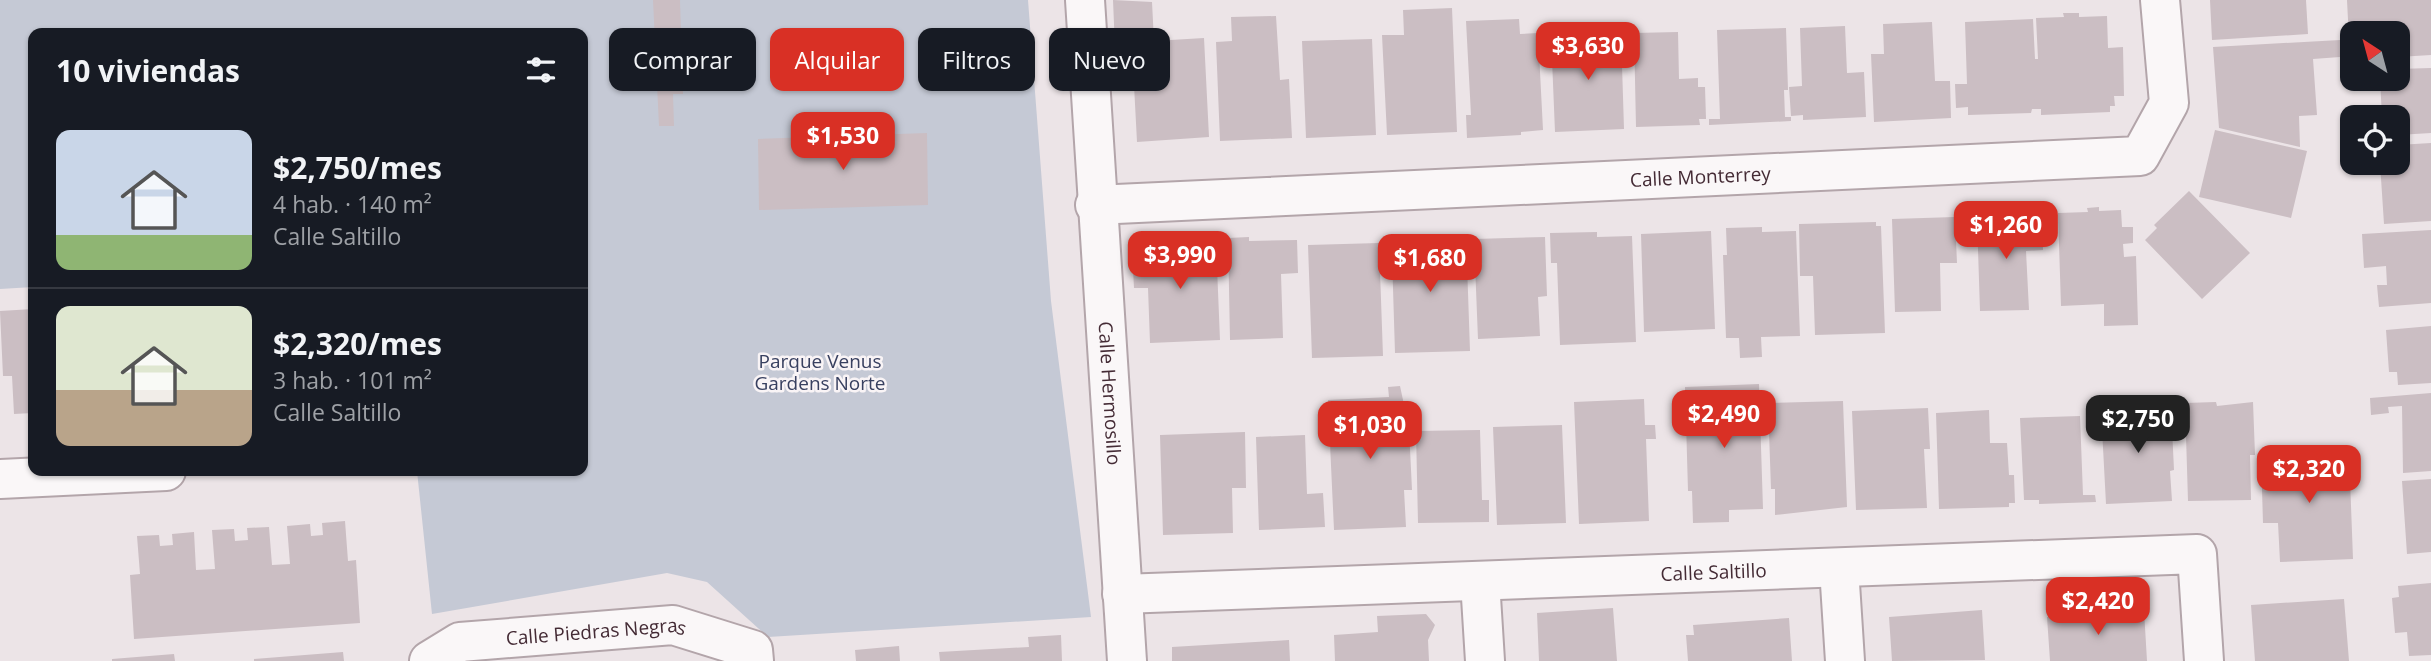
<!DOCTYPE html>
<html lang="es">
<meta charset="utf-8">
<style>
body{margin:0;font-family:"Open Sans",sans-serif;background:#20242c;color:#f1f3f6;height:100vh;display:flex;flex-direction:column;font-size:26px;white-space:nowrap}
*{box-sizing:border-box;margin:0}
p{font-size:23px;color:#9ea1a6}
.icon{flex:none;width:38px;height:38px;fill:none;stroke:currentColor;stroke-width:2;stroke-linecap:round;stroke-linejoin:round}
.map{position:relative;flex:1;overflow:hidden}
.panel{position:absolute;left:28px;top:28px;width:560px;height:448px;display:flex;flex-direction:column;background:#171b24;border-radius:14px;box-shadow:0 2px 5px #0004}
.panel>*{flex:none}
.hud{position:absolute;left:609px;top:28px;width:665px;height:63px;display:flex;gap:14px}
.needle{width:46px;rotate:324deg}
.fabs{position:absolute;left:2340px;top:21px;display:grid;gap:14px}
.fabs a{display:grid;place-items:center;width:70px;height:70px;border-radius:14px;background:#171b24;box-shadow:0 2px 5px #0004;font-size:35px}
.price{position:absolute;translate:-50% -60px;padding:0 16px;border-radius:14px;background:#d93025;color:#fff;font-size:23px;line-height:46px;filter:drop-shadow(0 2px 4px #0008)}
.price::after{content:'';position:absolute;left:50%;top:42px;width:21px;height:16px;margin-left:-10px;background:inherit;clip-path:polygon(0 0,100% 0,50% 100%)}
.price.selected{background:#222;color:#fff}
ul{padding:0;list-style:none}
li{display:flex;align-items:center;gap:21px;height:175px;padding:0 28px}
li+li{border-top:2px solid #363941}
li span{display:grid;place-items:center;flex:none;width:196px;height:140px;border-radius:14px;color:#555}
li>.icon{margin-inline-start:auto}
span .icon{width:84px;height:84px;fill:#fffc;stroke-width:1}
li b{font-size:30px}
h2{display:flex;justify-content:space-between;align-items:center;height:84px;padding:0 28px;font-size:30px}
.chip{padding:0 24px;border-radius:14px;background:#171b24;box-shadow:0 2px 5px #0004;font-size:24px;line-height:63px}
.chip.selected{background:#d93025;color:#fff}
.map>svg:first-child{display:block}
</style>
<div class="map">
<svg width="2431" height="661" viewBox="0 0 2431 661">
<rect width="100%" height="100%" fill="#ece4e7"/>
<path fill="#c5c9d5" d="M0,0H1028L1051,301L1091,617L768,637L707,582L667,573L432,614L417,471H583V33H33V287L0,289Z"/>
<path fill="#cbbec3" d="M653,0H680L683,94H673L674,126H659Z
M1113,0L1152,2L1154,41L1204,38L1209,137L1137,142L1132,47L1115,48Z
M2210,0H2306L2308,34L2212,40Z
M2347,0H2431V55L2398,57V33H2352L2349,40Z
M1452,8L1457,132L1387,135L1382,35H1404L1403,10Z
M2063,13H2079V17L2107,16L2108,48L2123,47L2124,96H2114L2115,106H2110V112L2041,115V109H2032L2031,113L1968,115V107L1956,108L1955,84H1967L1965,22L2033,19L2035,59H2038L2036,18L2064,17Z
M1276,16L1280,80L1289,79L1292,138L1220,141L1216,42L1232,41L1231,17Z
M1519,19L1520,34L1538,33L1543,130L1521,132V135L1467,138L1466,115H1471L1466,21Z
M1932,22L1935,81H1950L1951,118L1874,122L1871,54H1884L1883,24Z
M1845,26L1847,73L1864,72L1866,117L1803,120V115L1791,116L1789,87L1802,86L1800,28Z
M1786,28L1788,90H1784L1785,117H1791V121L1709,125V119H1720L1717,30Z
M1678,32L1679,79L1698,78V87H1705L1706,119H1699L1700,125L1636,127L1634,33Z
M1621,33L1624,129L1555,132L1551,35Z
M1372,39L1376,135L1306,138L1302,41Z
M2340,40V57L2313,59L2317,115L2299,116L2300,147L2219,128L2213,47Z
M2431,68V133L2398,135V117H2382L2380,79H2398V69Z
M2215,130L2307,151L2291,218L2199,197Z
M927,133L928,205L759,210L758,139Z
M2431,143V221L2384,224L2380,163H2398V145Z
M2189,191L2250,253L2202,299L2145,240L2157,228L2154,225Z
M2099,207V211L2121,210L2122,227H2133V243L2123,244L2124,257L2136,256L2138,325L2104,326V304L2061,306L2058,213L2088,212L2087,208Z
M1955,217L1957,263H1940L1941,311L1895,312L1892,219Z
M2042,217L2043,250L2026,251L2029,310L1980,311L1977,219Z
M1876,222V226H1881L1885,333L1815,335L1813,276H1800L1799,224Z
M1762,227V232L1796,231L1800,336L1761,337L1762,357L1740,358L1739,338H1726L1723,255H1727L1726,228Z
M2431,230V303L2379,307L2377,285H2387L2386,266L2364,268L2362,234Z
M1711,231L1715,329L1644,332L1641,234Z
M1597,232V237L1632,236L1636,342L1560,345L1557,263H1551L1550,233Z
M1466,234L1470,351L1395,353L1392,256H1383L1382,250H1393V237Z
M1249,237V241L1297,240L1298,273L1281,274L1283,338L1230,340L1228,238Z
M1545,237L1547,296L1538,297L1540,336L1478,339L1474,239Z
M1216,242L1220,340L1150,343L1148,288H1134L1132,250L1147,249L1146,246Z
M1379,243L1383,356L1312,358L1308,245Z
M33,309V413L14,414L12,376H3L0,311Z
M2431,326V383L2398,385L2397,372H2389L2386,330Z
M1759,384L1763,509L1729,510V522L1693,523L1692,491H1688L1685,387Z
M1400,386L1409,428L1412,490H1404L1406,527L1334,530L1328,400L1389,397L1388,387Z
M2431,393V471L2403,473L2402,406L2388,407L2389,413L2371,415L2370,398Z
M1644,399L1645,425H1655L1656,439H1646L1649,521L1579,524L1574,402Z
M1843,401L1847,507L1775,515V489H1771L1768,403Z
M2216,402L2217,406L2253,402L2255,455H2250L2251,500L2188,501L2185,403Z
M2171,407L2174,470L2170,471L2172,501L2106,504L2101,410Z
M1928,408L1930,449H1924L1927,508L1856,510L1852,411Z
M1989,410L1990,443H2007L2009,475H2014L2015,503H2009V507L1939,509L1936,413Z
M2080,416L2083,495H2095L2096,502L2039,504V500H2024L2020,418Z
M1562,425L1566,523L1497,525L1493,427Z
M1480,430L1482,500H1489V522L1418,523L1416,431Z
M1245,432L1246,488H1232L1233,533L1163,535L1160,435Z
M1305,435L1307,494L1323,493L1325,527L1259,530L1256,437Z
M2349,452L2353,559L2280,562L2278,523H2263L2261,456Z
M2431,479V552L2407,554L2402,481Z
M345,521L348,561L356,560L360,623L134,639L130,575L140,574L137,536L159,535L160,546L173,545L172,534L194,532L196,570L215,569L212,530L234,529L235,541L248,540L247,528L269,527L272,565L290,564L287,526L310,524L311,536L323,535L322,523Z
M2431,583V655L2409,656L2407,632L2395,633L2392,598L2399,597L2398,586Z
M2344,599L2349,661H2255L2251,605Z
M1613,608L1617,661H1539L1537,613Z
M1982,610L1985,660L1892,661L1889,617Z
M2144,610L2147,661H2050L2047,617Z
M1426,614L1435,625L1428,640L1429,661H1335L1334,635L1378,632L1377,616Z
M1789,618L1792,661H1688L1686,635H1694L1693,625Z
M1061,635L1062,661H940L939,652L1029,647L1028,637Z
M1289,640L1290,661H1172V647Z
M899,646L900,661H856L855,650Z
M343,652L344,661H254V659Z
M174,654L175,661H112V659Z"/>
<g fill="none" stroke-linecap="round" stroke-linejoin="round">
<g stroke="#b3a5aa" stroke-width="42">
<g id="minor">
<path id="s1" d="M1085,0L1127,661"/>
<path id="s2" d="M1095,205L2140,156L2169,103L2160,0"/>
<path d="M0,479L166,471"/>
<path d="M1839,568L1845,661"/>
<path d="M1480,581L1485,661"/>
<path id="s3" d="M1122,594L2197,554L2204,661"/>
<path id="s4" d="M429,661L460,642L673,625L753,650L754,661"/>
</g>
</g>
<use href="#minor" stroke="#faf7f8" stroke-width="38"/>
</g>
<g text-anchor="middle" stroke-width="5" stroke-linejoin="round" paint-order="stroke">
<g font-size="19" fill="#442b35" stroke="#f9f4f6">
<text dy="7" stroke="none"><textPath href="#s2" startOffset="606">Calle Monterrey</textPath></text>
<text dy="7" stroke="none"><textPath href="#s1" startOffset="394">Calle Hermosillo</textPath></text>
<text dy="7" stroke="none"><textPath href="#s3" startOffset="592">Calle Saltillo</textPath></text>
<text dy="7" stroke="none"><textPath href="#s4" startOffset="173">Calle Piedras Negras</textPath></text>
</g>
<g font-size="19" fill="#384060" stroke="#f9f4f6">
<text x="820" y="368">Parque Venus<tspan x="820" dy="22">Gardens Norte</tspan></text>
</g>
</g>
</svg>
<div class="fabs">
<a><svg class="needle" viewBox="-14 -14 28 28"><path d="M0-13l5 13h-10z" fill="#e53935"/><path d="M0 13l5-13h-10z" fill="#9ea1a6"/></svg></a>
<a><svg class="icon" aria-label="locate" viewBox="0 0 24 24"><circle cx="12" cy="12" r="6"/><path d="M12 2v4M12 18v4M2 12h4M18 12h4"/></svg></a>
</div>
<b class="price" style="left:1588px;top:82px">$3,630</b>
<b class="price" style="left:843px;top:172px">$1,530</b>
<b class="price" style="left:2006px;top:261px">$1,260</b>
<b class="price" style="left:1180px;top:291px">$3,990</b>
<b class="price" style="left:1430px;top:294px">$1,680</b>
<b class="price" style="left:1724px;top:450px">$2,490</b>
<b class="price selected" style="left:2138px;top:455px">$2,750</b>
<b class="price" style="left:1370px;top:461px">$1,030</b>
<b class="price" style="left:2309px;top:505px">$2,320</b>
<b class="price" style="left:2098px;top:637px">$2,420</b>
<div class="hud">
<a class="chip">Comprar</a>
<a class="chip selected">Alquilar</a>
<a class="chip">Filtros</a>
<a class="chip">Nuevo</a>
</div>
<section class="panel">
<h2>10 viviendas<svg class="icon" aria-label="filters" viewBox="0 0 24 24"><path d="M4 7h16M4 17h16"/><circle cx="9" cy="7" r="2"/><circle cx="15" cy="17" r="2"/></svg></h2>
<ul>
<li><span style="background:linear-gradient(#c9d6e8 75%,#8fb573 0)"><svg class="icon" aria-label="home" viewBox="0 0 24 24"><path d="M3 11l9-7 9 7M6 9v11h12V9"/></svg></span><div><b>$2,750/mes</b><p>4 hab. · 140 m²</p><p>Calle Saltillo</p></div></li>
<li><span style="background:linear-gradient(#dfe7d0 60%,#b9a48a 0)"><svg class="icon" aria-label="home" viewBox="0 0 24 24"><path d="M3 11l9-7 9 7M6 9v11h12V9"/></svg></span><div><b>$2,320/mes</b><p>3 hab. · 101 m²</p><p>Calle Saltillo</p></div></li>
</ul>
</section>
</div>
